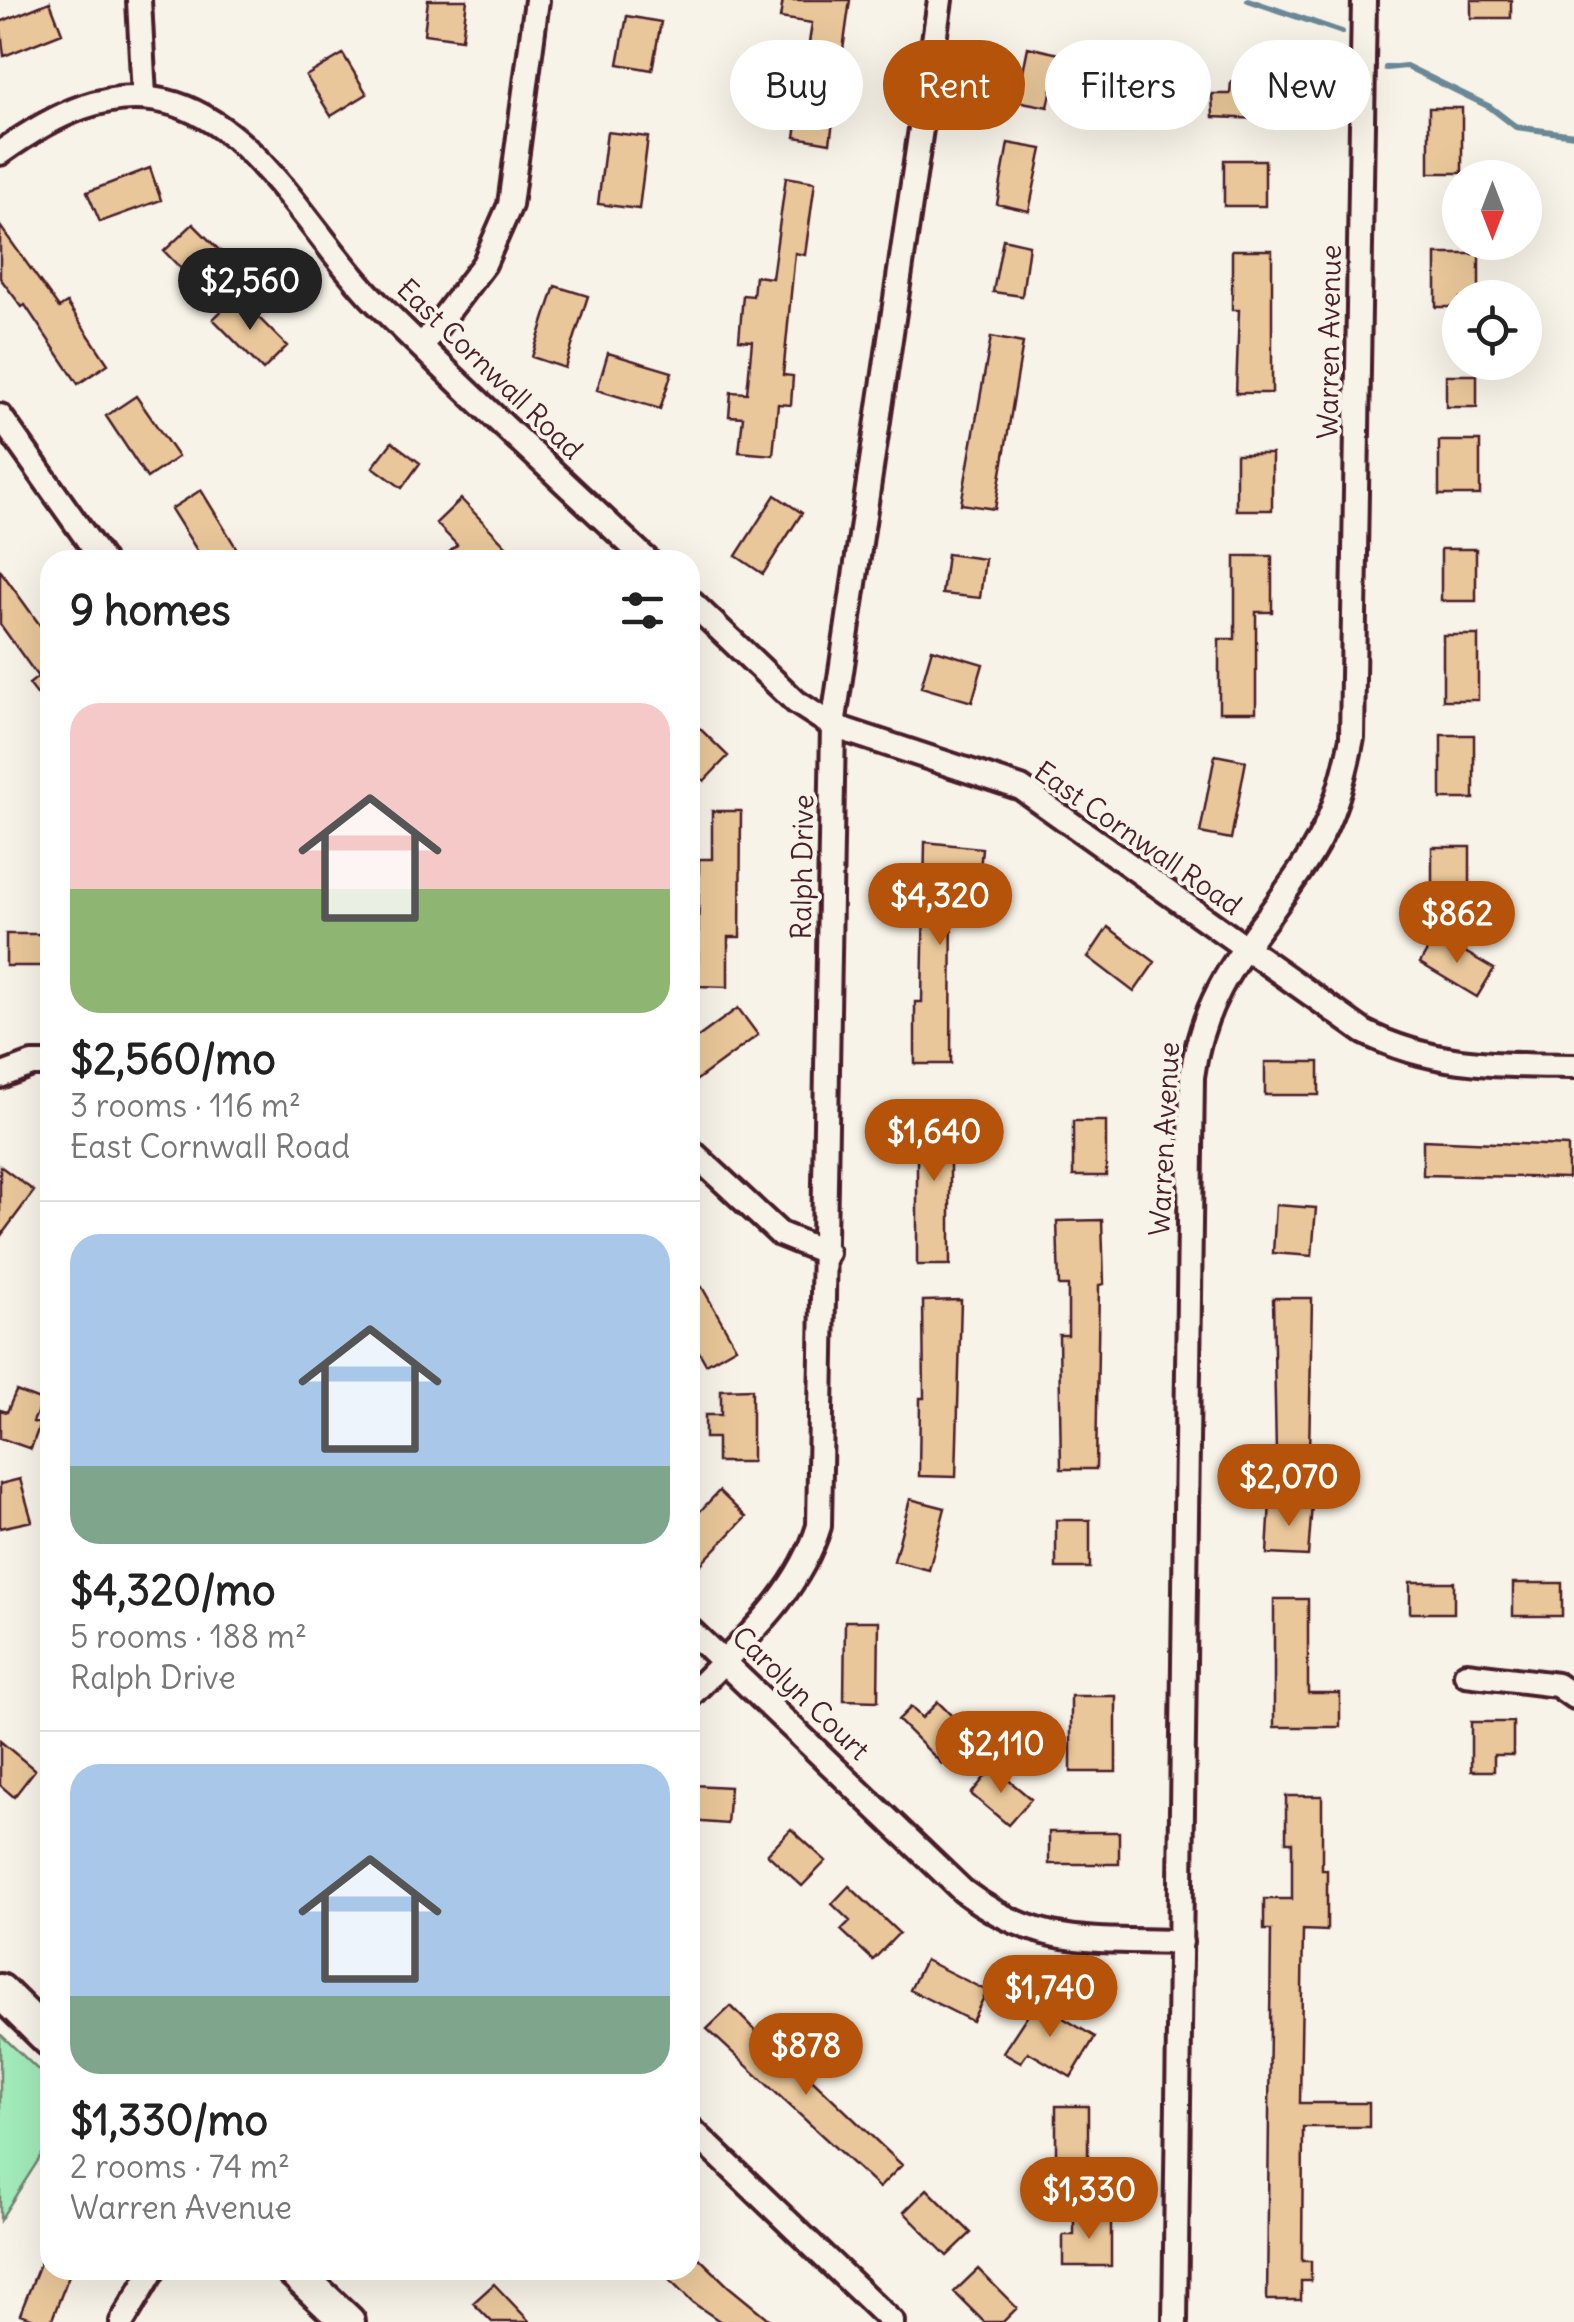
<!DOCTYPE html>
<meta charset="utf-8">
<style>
body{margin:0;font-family:Delius,sans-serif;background:#f2f2f2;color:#222;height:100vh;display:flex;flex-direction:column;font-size:38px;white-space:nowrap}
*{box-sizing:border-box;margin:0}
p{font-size:32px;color:#767676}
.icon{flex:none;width:55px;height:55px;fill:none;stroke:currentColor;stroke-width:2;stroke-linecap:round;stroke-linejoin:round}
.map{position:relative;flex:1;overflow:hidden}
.panel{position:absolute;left:40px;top:550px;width:660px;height:1730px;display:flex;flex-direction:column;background:#fff;border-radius:30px;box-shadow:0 10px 40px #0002}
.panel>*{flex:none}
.banner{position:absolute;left:730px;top:40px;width:692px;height:90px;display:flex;gap:20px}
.needle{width:65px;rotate:180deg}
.tools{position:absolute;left:1442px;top:160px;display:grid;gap:20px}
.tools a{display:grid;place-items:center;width:100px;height:100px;border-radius:50%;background:#fff;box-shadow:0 10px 40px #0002;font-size:50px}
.price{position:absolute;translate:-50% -85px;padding:0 22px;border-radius:35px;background:#b45309;color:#fff;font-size:32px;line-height:65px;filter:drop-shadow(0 2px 5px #0008)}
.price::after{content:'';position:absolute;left:50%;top:60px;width:30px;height:22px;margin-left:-15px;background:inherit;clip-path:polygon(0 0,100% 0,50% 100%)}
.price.selected{background:#222;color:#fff}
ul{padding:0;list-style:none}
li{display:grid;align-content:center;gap:20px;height:530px;padding:0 30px}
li+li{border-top:2px solid #e0e0e0}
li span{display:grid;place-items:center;height:310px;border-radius:30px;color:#555}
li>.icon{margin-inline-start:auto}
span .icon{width:180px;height:180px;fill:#fffc;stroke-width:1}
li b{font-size:42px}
h2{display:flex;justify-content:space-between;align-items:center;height:120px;padding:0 30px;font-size:42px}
.pill{padding:0 35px;border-radius:45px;background:#fff;box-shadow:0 10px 40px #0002;font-size:35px;line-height:90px}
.pill.selected{background:#b45309;color:#fff}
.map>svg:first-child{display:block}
</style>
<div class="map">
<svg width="1574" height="2322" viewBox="0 0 1574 2322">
<rect width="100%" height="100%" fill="#f7f3e8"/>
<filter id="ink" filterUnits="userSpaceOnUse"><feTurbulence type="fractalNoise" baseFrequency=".01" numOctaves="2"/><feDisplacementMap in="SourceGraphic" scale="20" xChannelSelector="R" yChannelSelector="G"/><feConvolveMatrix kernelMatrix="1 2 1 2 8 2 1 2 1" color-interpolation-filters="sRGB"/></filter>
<g filter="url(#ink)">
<path fill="#a2ebba" stroke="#768572" stroke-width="2.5" d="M0,2034L50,2081V2142L0,2220Z"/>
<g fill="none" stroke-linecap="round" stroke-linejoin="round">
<path stroke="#6a8896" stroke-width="6" d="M1248,0L1342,32
M1386,68L1406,66L1490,107L1516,127L1574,135"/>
</g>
<path fill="#e9c79a" stroke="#4a1f2b" stroke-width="2.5" d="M428,0H467L462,39L424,34Z
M783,0H850L830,143L795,137L812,23L780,18Z
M1471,0H1511V18H1471Z
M50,2L62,33L4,56L0,22Z
M627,16L661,22L652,70L618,64Z
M1028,47L1059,54L1048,107L1017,101Z
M343,54L367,94L331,116L306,76Z
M1231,82H1262V119L1213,117L1212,94H1230Z
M1429,108H1462V173H1429Z
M607,132L648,137L639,209L598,204Z
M1008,143L1042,149L1029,211L997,204Z
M1224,160H1265V206H1224Z
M150,168L161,200L100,222L87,192Z
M786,177L815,182L805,255L795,253L783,375L793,376L791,405L778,404L773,455L739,452L743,417L729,416L731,392L747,393L752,341L739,340L743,295L753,296L755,276L772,278Z
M193,224L221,252L192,280L164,251Z
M0,226L59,308L67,303L108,364L78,384L25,305L22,307L0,278Z
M1003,239L1029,245L1022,296L993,292Z
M1232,250H1272V393H1236L1239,310H1232Z
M1436,254H1479V298H1460V307H1436Z
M555,286L588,296L565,368L532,357Z
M237,296L287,346L263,370L213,319Z
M991,337L1023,343L995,509L961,504Z
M608,353L672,372L660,409L597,390Z
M1446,375H1477V407H1446Z
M136,396L178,457L147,478L106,416Z
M1439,441H1480V495H1439Z
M392,442L420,463L402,488L373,467Z
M1236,454H1272V510H1236Z
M201,490L237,549L218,560H203L171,509Z
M775,495L802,513L763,574L736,556Z
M461,499L506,546L491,560H441L457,545L436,523Z
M1441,549H1476V601H1441Z
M947,554L985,559L980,598L942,594Z
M1235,556H1272V612H1256V712H1219V639H1235Z
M0,570L50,639V711L29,684L38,677L0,624Z
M1443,635H1478V700H1443Z
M932,649L983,664L972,702L921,687Z
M690,719L728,756L704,781L690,767Z
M1441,735H1474V799H1441Z
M1215,755L1246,761L1231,839L1200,833Z
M712,811H741L740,937H728V987L698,986L699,859H712Z
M925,842L982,848L979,880L952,877L951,1064H915V1002H922Z
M1432,847H1470V909H1432Z
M1108,927L1155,962L1134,992L1088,957Z
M6,934H50V966H6Z
M1436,935L1494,969L1477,997L1420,963Z
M738,1008L758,1035L690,1085V1043Z
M1265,1062H1319V1095H1265Z
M917,1103H950V1265H917Z
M1073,1121H1106V1176H1073Z
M1423,1140L1568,1146V1178L1423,1175Z
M0,1166L34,1191L0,1237Z
M1276,1205L1316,1208L1312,1256L1273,1253Z
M1102,1220L1104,1284L1099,1285L1096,1469H1061L1059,1335H1068V1286H1059L1057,1221Z
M702,1287L736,1347L706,1364L690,1336V1294Z
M1273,1298H1312L1309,1454H1276Z
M961,1300L956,1477L919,1476L920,1398H924L923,1301Z
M752,1389V1462H717V1438H705V1415H721V1390Z
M16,1391L42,1401L33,1422L40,1424L31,1449L0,1438V1410L7,1412Z
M20,1479L32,1521L0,1528V1484Z
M719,1491L746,1517L699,1566L690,1558V1522Z
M910,1499L945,1508L929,1570L894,1561Z
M1270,1501L1312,1504L1308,1556L1267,1554Z
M1056,1520H1090V1568H1056Z
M1410,1582H1454V1613H1410Z
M1513,1583H1562V1616H1513Z
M1274,1599H1308V1693H1340V1727H1274Z
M845,1621H879L878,1701L844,1700Z
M1071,1696H1116V1772H1071Z
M938,1702L971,1735L942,1764L898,1720L911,1707L922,1718Z
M1471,1722H1513V1755H1494V1771H1471Z
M0,1741L35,1770L14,1797L0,1785Z
M993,1767L1031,1799L1008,1825L971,1794Z
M692,1785L730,1787L727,1824L690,1821Z
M1286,1796H1322V1870H1327V1931L1303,1930L1300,2103H1369V2127H1303L1302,2261H1311V2281H1301V2300H1267L1271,1930H1264V1899H1292V1842H1286Z
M791,1829L826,1861L802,1886L767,1854Z
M1049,1832H1119V1864H1049Z
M849,1886L899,1933L873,1960L841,1930L850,1921L832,1904Z
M925,1960L987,1991L972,2021L910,1990Z
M1036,2002L1095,2037L1071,2077L1028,2052L1021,2062L1003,2052Z
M731,2006L791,2067L795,2063L902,2165L879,2188L707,2029Z
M1056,2106H1088V2171H1056Z
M927,2189L971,2233L947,2256L904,2212Z
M1074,2215H1111V2266H1063V2235H1074Z
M50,2238V2270H71L51,2322H42L20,2314Z
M690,2249L728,2286L772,2322H721L692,2302L659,2270H690Z
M978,2269L1017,2308L1003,2322H984L954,2292Z
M494,2284L530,2322H492L473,2303Z"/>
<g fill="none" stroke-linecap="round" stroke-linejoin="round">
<g stroke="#4a1f2b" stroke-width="30">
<path id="street" d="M139,0L144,97
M0,153C52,116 110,84 175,104C260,131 312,236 372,298C461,388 555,473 647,560
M422,346L484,264L510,205L537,0
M0,416L102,560
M690,601L796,702L833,726L1021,788L1364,1032C1433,1067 1499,1065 1574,1066
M0,1076L32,1064H50
M690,1150L780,1234L827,1253
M690,1630L963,1891C1039,1948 1091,1939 1181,1942
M1466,1674L1557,1685L1574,1697
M690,1696C740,1643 797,1597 819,1526L833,726L940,0
M690,2128L892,2322
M122,2322L153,2270
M1175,2322L1192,1077C1204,979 1262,934 1311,854C1333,818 1344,779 1352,738L1364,0"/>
</g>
<g stroke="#4a1f2b" stroke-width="40">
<path id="secondary" d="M0,1991L50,2040
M293,2270L348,2322"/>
</g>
<use href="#street" stroke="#f7f3e8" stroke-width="22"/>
<use href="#secondary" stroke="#f7f3e8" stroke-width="32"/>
</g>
</g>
<g text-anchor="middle" stroke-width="8" stroke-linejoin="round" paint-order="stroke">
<g font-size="28" fill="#4a1f2b" stroke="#f7f3e8">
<text transform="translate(1329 342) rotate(-89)" y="10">Warren Avenue</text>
<text transform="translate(490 369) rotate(44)" y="10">East Cornwall Road</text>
<text transform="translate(1138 838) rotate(35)" y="10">East Cornwall Road</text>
<text transform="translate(802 867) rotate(-89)" y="10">Ralph Drive</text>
<text transform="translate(1164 1139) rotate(-87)" y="10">Warren Avenue</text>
<text transform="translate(801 1693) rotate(44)" y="10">Carolyn Court</text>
</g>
</g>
</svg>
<div class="tools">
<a><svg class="needle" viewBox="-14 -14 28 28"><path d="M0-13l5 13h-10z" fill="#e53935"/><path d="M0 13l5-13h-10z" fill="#767676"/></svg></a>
<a><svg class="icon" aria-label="locate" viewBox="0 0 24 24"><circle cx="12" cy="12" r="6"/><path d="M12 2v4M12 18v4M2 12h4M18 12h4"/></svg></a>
</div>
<b class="price selected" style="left:250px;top:333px">$2,560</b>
<b class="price" style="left:940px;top:948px">$4,320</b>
<b class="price" style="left:1457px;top:966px">$862</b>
<b class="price" style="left:934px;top:1184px">$1,640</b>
<b class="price" style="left:1289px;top:1529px">$2,070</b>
<b class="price" style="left:1001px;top:1796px">$2,110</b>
<b class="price" style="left:1050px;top:2040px">$1,740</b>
<b class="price" style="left:806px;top:2098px">$878</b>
<b class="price" style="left:1089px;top:2242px">$1,330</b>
<div class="banner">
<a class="pill">Buy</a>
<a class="pill selected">Rent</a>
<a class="pill">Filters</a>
<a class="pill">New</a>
</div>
<section class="panel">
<h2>9 homes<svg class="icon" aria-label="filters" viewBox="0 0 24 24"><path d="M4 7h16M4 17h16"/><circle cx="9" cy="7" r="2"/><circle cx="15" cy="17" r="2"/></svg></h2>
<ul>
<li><span style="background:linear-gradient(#f6c9c9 60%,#8fb573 0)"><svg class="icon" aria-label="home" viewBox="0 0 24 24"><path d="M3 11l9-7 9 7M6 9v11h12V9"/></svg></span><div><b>$2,560/mo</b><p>3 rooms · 116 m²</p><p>East Cornwall Road</p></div></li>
<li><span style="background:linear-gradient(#a9c7e8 75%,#7fa58c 0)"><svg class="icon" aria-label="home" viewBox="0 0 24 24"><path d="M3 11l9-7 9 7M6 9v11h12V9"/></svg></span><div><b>$4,320/mo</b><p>5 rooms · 188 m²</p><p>Ralph Drive</p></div></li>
<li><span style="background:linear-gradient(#a9c7e8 75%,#7fa58c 0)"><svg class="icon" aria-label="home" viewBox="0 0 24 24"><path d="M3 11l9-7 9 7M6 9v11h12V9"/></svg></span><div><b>$1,330/mo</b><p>2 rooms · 74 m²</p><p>Warren Avenue</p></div></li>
</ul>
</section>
</div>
